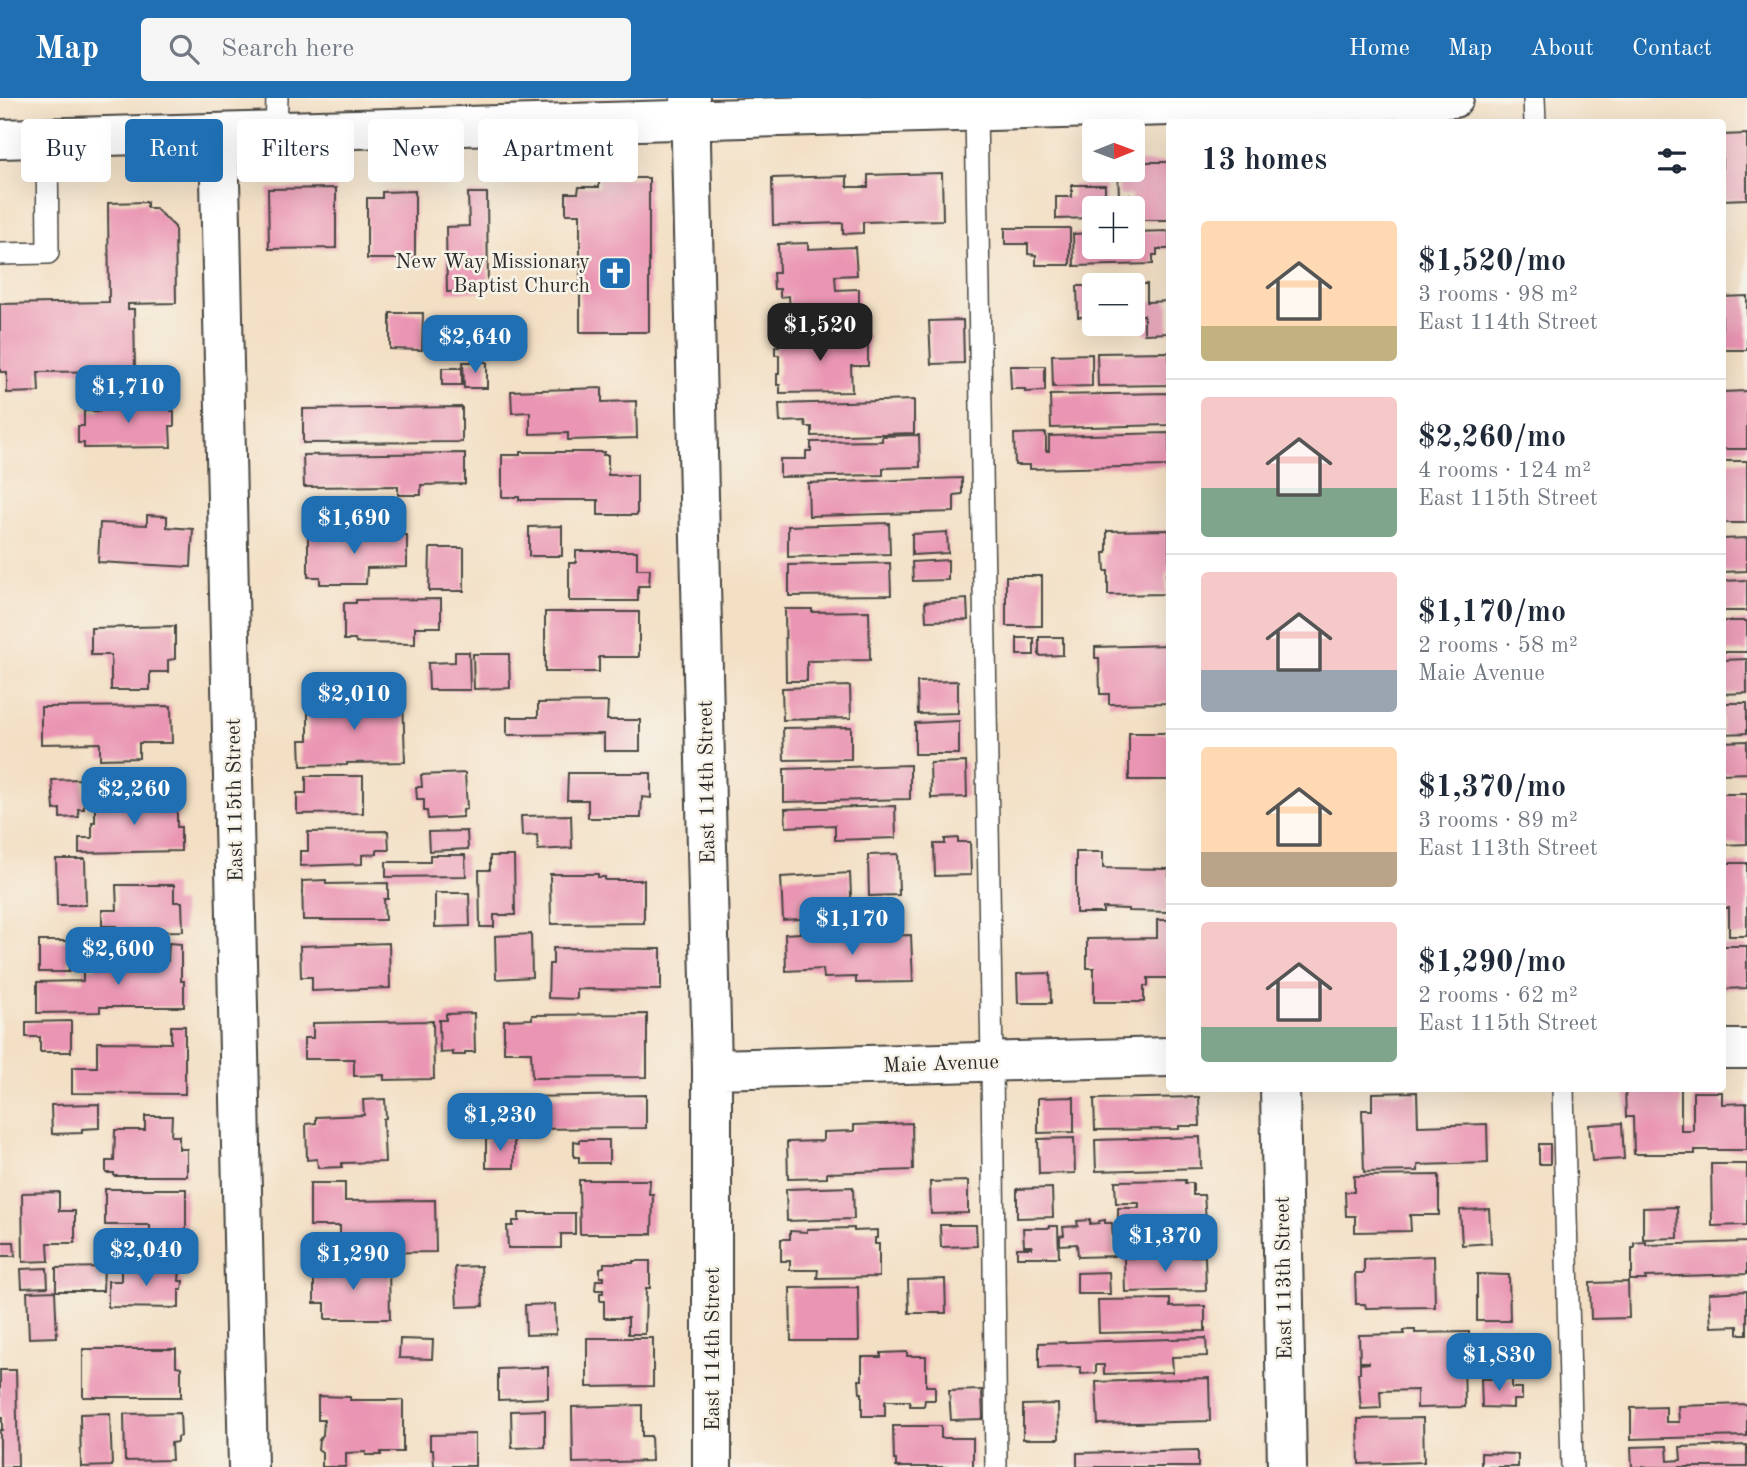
<!DOCTYPE html>
<meta charset="utf-8">
<style>
body{margin:0;font-family:"Old Standard TT",serif;background:#f6f6f7;color:#1f2937;height:100vh;display:flex;flex-direction:column;font-size:26px;white-space:nowrap}
*{box-sizing:border-box;margin:0}
p{font-size:23px;color:#747a83}
.icon{flex:none;width:38px;height:38px;fill:none;stroke:currentColor;stroke-width:2;stroke-linecap:round;stroke-linejoin:round}
.map{position:relative;flex:1;overflow:hidden}
.details{position:absolute;left:1166px;top:21px;width:560px;height:973px;display:flex;flex-direction:column;background:#fff;border-radius:7px;box-shadow:0 7px 28px #0002}
.details>*{flex:none}
.banner{position:absolute;left:21px;top:21px;width:665px;height:63px;display:flex;gap:14px}
.needle{width:46px;rotate:89deg}
.tools{position:absolute;left:1082px;top:21px;display:grid;gap:14px}
.tools a{display:grid;place-items:center;width:63px;height:63px;border-radius:7px;background:#fff;box-shadow:0 7px 28px #0002;font-size:35px}
.price{position:absolute;translate:-50% -60px;padding:0 16px;border-radius:14px;background:#1f6fb2;color:#fff;font-size:23px;line-height:46px;filter:drop-shadow(0 2px 4px #0008)}
.price::after{content:'';position:absolute;left:50%;top:42px;width:21px;height:16px;margin-left:-10px;background:inherit;clip-path:polygon(0 0,100% 0,50% 100%)}
.price.selected{background:#222;color:#fff}
ul{padding:0;list-style:none}
li{display:flex;align-items:center;gap:21px;height:175px;padding:0 35px}
li+li{border-top:2px solid #e0e1e3}
li span{display:grid;place-items:center;flex:none;width:196px;height:140px;border-radius:7px;color:#555}
li>.icon{margin-inline-start:auto}
span .icon{width:84px;height:84px;fill:#fffc;stroke-width:1}
li b{font-size:30px}
h2{display:flex;justify-content:space-between;align-items:center;height:84px;padding:0 35px;font-size:30px}
.pill{padding:0 24px;border-radius:7px;background:#fff;box-shadow:0 7px 28px #0002;font-size:24px;line-height:63px}
.pill.selected{background:#1f6fb2;color:#fff}
header{display:flex;align-items:center;gap:42px;box-sizing:border-box;height:98px;padding:0 35px;background:#1f6fb2;color:#fff}
header strong{font-size:33px}
nav{display:flex;gap:38px;margin-inline-start:auto;font-size:24px}
.search{width:490px;height:63px;background:#f6f6f7;display:flex;align-items:center;gap:18px;box-sizing:border-box;padding:0 24px;border-radius:7px;color:#747a83;font-size:26px}
.map>svg:first-child{display:block}
</style>
<header>
<strong>Map</strong>
<div class="search"><svg class="icon" aria-label="search" viewBox="0 0 24 24"><circle cx="10" cy="10" r="6"/><path d="M15 15l6 6"/></svg>Search here</div>
<nav><a>Home</a><a>Map</a><a>About</a><a>Contact</a></nav>
</header>
<div class="map">
<svg width="1747" height="1369" viewBox="0 0 1747 1369">
<rect width="100%" height="100%" fill="#f7f3e8"/>
<filter id="ink" filterUnits="userSpaceOnUse"><feTurbulence type="fractalNoise" baseFrequency=".0143" numOctaves="2"/><feDisplacementMap in="SourceGraphic" scale="14" xChannelSelector="R" yChannelSelector="G"/><feConvolveMatrix kernelMatrix="1 2 1 2 8 2 1 2 1" color-interpolation-filters="sRGB"/></filter>
<filter id="wash" filterUnits="userSpaceOnUse"><feTurbulence type="fractalNoise" baseFrequency=".00686" numOctaves="4" result="noise"/><feDisplacementMap in="SourceGraphic" scale="28" xChannelSelector="R" yChannelSelector="G"/><feGaussianBlur stdDeviation="1.57" result="paint"/><feColorMatrix in="noise" values="0 0 0 0 0 0 0 0 0 0 0 0 0 0 0 0 0 1.4 0 .05"/><feComposite in="paint" operator="in"/></filter>
<g filter="url(#wash)">
<rect width="100%" height="100%" fill="#f3dfc4"/>
<g id="blocks">
<path fill="#ea95b3" d="M1747,36V101L1722,102V37Z
M1132,64H1169V122H1132L1131,97H1119L1118,77H1129L1130,72H1132Z
M942,75L943,122L863,124V135L843,136V125L773,127L772,80L847,78V89H868V77Z
M599,80H649V234H580V116H566V95H578L579,89H599Z
M1072,87H1105V110H1094V120L1056,121V99H1072Z
M336,90V150L269,151L268,91Z
M415,93V161H367V100H382V94Z
M468,95H487L488,193L447,194L446,129L469,128Z
M147,104V110H155L175,129L176,205L128,206V211H134L135,273L38,274L39,294L7,295V274H0V206L109,204L108,105Z
M1005,130H1070V167H1036V157L1028,156V146H1005Z
M1169,133V151H1157V157H1153V166L1074,168L1073,136L1094,135V149H1132V134Z
M808,145V151L855,149L857,177L835,178L836,192L859,191V211L790,213L789,198L780,199V191H774L773,175H779L778,146Z
M1132,186H1147V204L1169,203V235L1144,236V217H1132Z
M1077,188H1094V218L1078,219Z
M1747,198V252H1722V199Z
M390,215H423L422,252L390,251Z
M963,222L964,265L931,266L929,223Z
M868,237V268H851L852,294L780,295V287H777V276H779V257H775V248H779V239Z
M1169,254V287L1098,288L1097,255Z
M1092,256V288L1053,289L1052,257Z
M463,264H487V290H464Z
M1010,268H1045V293L1025,294V291H1011Z
M442,270H462V287H442Z
M602,290V304L636,303L637,340L568,342V335L530,336V314L512,315L511,293Z
M1747,293V351H1722V294Z
M1169,295V327L1051,330L1050,297Z
M170,301L171,313H174V328H170L171,349L84,350V345H78V328H84V313H100V302Z
M914,302V335L812,338V329H806L805,323L780,324L779,306Z
M462,309V344L303,345V311Z
M1046,335V353H1049V338L1169,335V368L1030,371V367H1015L1014,336Z
M919,337L920,369L883,370V377L780,379V361H806V353H811V344L882,343V338Z
M520,354H604L603,357H608V377H637V417H598V402H519V399H502V357H520Z
M465,355V386L421,387V397H398V388L304,389L303,357Z
M1722,363H1747V425H1722Z
M962,380V396L954,397V414L809,418L808,385Z
M147,417L167,418V429L193,431L191,469L98,464L100,425L147,427Z
M889,425L890,456L788,459V428Z
M562,428V458H529V429Z
M1169,432V476H1166L1167,496L1108,497V473H1105L1104,455H1107V433Z
M947,434L948,455L912,457V436Z
M308,437H407V469L367,470L366,486H320V479H308Z
M1747,440V473L1722,474V441Z
M430,450H464V493H429Z
M576,453H637V471H650L649,488H638V503H569V465H576Z
M948,462V482L913,483L912,464Z
M890,465L891,497L789,498V467Z
M1006,478H1042V528H1006Z
M1747,482V513H1722V483Z
M441,501V529H415V546L356,545L355,542H344V505H356V502Z
M967,501L968,522L926,523L925,504Z
M785,511H812V514L869,513L870,562L807,563V583H786Z
M545,514H639V559H599V574H545Z
M1722,523H1747V554H1722Z
M175,528V561L168,562V574H150V592H111V557H91V530Z
M1039,539H1063V557L1039,558Z
M1017,540H1034V557H1017Z
M1169,547V605L1109,606V596H1100L1099,560H1095V549Z
M455,554H469L470,592H429L428,565L455,564Z
M473,556H509L510,590L474,591Z
M1747,561V595L1722,596V562Z
M958,583V615L918,616L917,584Z
M850,588L851,620L783,622L782,590Z
M352,595H361V600L403,599L405,664L347,665V667L301,668L300,642H308V602L352,601Z
M608,604L607,622H640V653H604V636L507,637V619H538V605Z
M1722,605H1747V635L1722,636Z
M171,608L172,645H139V660L100,661V645L41,646V609Z
M959,623V656H915V625Z
M851,629V661L784,662L783,630Z
M1129,635H1169V682H1129Z
M1747,643V675L1722,676V644Z
M966,664L967,699L931,700L930,665Z
M910,667V701L784,704V671Z
M465,675L467,711L463,712V719L428,721L427,713H424V701H417L416,689H422L421,677Z
M568,675H651V700L642,699L641,720H588V702H567Z
M306,678H363V715L297,716V695H306Z
M83,681L84,711H78L79,719L60,720V711L54,712L52,682Z
M1722,696H1747V746L1722,747Z
M177,701V729H181V753L79,755V740H92V724H95V703Z
M895,708L896,740L835,742V727L786,729L785,711Z
M571,717L572,750L538,752L537,737L522,738L521,718Z
M388,733L389,752H377V756L362,757V766L300,768V753H308V734Z
M467,733L468,751L429,753L428,734Z
M958,740V744H970L971,777L935,778L934,746H945V741Z
M1076,754H1103V770L1169,771V814L1128,813V811L1103,810V815H1076Z
M898,756L899,797L869,798L868,757Z
M430,757H465L466,778L386,779V764H430Z
M490,758H514L515,817H494V829H480L479,772H490Z
M56,761H85L86,807H57Z
M1722,765H1747V838H1729V810H1722Z
M850,775L852,818L783,822L781,779Z
M550,776H598V779H605V782H644V825L551,826Z
M326,782V786L388,785V801H384L385,822H303L302,783Z
M116,787H174V804H182L183,833L117,834V828H102V812H117Z
M435,795H469L470,828L435,829Z
M1157,822H1169V880H1148V888H1144V904H1094V870H1087V841L1157,840Z
M800,831H811L825,840L911,837L913,884L856,885V879L824,880L823,871L786,873L785,836L800,835Z
M531,836L532,879L496,881L495,838Z
M39,843H69V874H39Z
M169,845L181,846V883H184V909H100V914L37,915V884L83,883V871L96,870V863H168Z
M389,845L390,890L312,893V879H301L300,848Z
M1722,848H1747V890L1722,891Z
M553,850L661,851V892L577,891V901L548,900L549,866H553Z
M1050,875L1051,905H1018L1017,876Z
M474,915L475,954H465V957H453V954L440,955L439,922H446V916Z
M647,916V979L532,980L531,954H504V922L532,921V917Z
M71,923V954H40V939H26V924Z
M433,923L434,981L384,982V977L354,978V961H304V940H313V925Z
M171,928H185V996L72,995V969H97V944L171,945Z
M1625,990H1681V1033H1693V994H1722V1006L1747,1005V1052H1695V1056H1634L1633,1019H1626Z
M1417,994L1418,1028L1487,1026L1488,1065L1418,1067V1073L1364,1074L1362,1012H1372V995Z
M646,997V1030L521,1031L520,999Z
M1074,999V1034L1038,1035V1000Z
M1199,999L1200,1028H1179V1031L1095,1032L1094,1001Z
M385,1001L386,1020L383,1021L385,1064L342,1065V1069L318,1070L317,1061L307,1062L306,1026L316,1025V1019L364,1017L363,1002Z
M99,1006V1030L82,1031V1035L52,1036L51,1007Z
M145,1018H172L171,1038H179V1051H187V1078H114V1075H106V1063H114L115,1032H145Z
M912,1025L913,1072L827,1075V1080L788,1081L787,1044L823,1043V1034L854,1033V1027Z
M1622,1025L1624,1061L1592,1063L1589,1027Z
M1200,1039L1201,1070L1096,1073L1095,1042Z
M514,1040V1070H486V1041Z
M1074,1040L1075,1075L1039,1076L1038,1041Z
M579,1042H609V1065H579V1059H574V1043L579,1044Z
M1539,1046H1550V1066H1539Z
M1711,1066H1747V1127L1712,1128Z
M1439,1077V1117H1410L1411,1133L1355,1134V1118H1346L1345,1094H1354V1078Z
M579,1082H650L649,1096H653L652,1136H580Z
M1185,1082V1085H1193V1097H1204L1206,1122H1204L1205,1144H1149L1150,1140H1146V1138L1118,1139V1110H1139V1105H1116L1115,1083Z
M968,1083V1115L931,1116L930,1084Z
M310,1085H345V1103L435,1102L436,1154L340,1155V1128H310Z
M853,1089L854,1121L787,1123L786,1091Z
M1052,1090L1053,1119L1017,1120V1091Z
M105,1091H186V1146H150V1127H105Z
M59,1094V1113H75V1145H48L49,1163L23,1164L22,1095Z
M1677,1109L1678,1140L1643,1141V1110Z
M1489,1111L1491,1145L1462,1147L1460,1112Z
M519,1115H575V1136H561V1150H508L507,1128H513V1123H519Z
M1090,1122V1126L1099,1125V1123L1105,1122V1125H1112L1114,1158L1078,1159L1077,1146L1060,1147V1138L1064,1137L1063,1129L1078,1128L1077,1123Z
M940,1127H976L977,1148L941,1149Z
M1050,1128H1058L1059,1159H1017V1150H1032V1148H1024L1023,1130H1050Z
M854,1130V1133L877,1132V1140H875V1146H879V1179L817,1180L818,1172H790V1163H781V1141H790V1133L807,1134V1131Z
M0,1144H14L15,1158H0Z
M1646,1144V1147L1747,1144V1176L1645,1179L1646,1182H1630V1175H1632V1150H1634V1145Z
M1205,1158L1206,1192L1125,1194L1124,1160Z
M1434,1158L1435,1209L1366,1210L1365,1206H1356L1355,1175H1364V1161Z
M633,1163H650V1190H646L645,1236H628V1220H604V1203H600V1195H603V1192H595L596,1182H604V1179H600V1170L604,1169V1165H633Z
M481,1168L483,1208L457,1209L455,1169Z
M104,1169L103,1193H56V1170Z
M121,1169H180L179,1183H183L182,1192H179V1210L108,1209V1183H121Z
M314,1169H389L390,1221H325V1205H314Z
M47,1170L48,1189L22,1190L21,1171Z
M1109,1174L1110,1196H1077V1175Z
M1477,1176L1509,1177L1510,1223H1477Z
M945,1181L946,1215H909L908,1182Z
M1628,1184L1629,1220L1591,1221L1590,1185Z
M858,1189L859,1243H791L790,1190Z
M55,1193L57,1239L29,1240L27,1194Z
M1747,1193V1236H1738V1228L1711,1229L1709,1195Z
M1170,1201V1209L1205,1208V1233L1099,1235L1098,1202Z
M555,1206L556,1236L526,1237L525,1207Z
M1404,1232H1415V1235L1469,1234L1470,1260L1464,1261L1465,1309L1417,1310V1292L1380,1293L1381,1310L1361,1311L1358,1275H1360V1266L1369,1265V1264H1360L1359,1237L1404,1236Z
M587,1240H653V1288L587,1289Z
M1206,1240L1207,1258L1172,1259L1173,1274L1104,1276V1267H1096V1275L1081,1276V1269L1039,1270V1245Z
M400,1241L433,1242L432,1261L399,1260Z
M83,1251H176V1268L181,1269V1299H83Z
M907,1254V1258H926V1288H935V1302H925L924,1308H910V1303H885V1318H862V1295H860L859,1282H862V1259H881V1255Z
M548,1269V1300L498,1302V1271Z
M0,1272H16L18,1369H0V1332H2V1319H0Z
M1209,1280L1210,1323L1098,1326L1096,1284Z
M1481,1281H1512V1290H1522V1302H1513V1310L1482,1309Z
M982,1292L983,1321L951,1322L949,1293Z
M318,1298L350,1299V1302H403V1354H381V1357H366V1354L346,1355V1369H322V1354L318,1351L319,1342L323,1337L324,1322H318Z
M1058,1306L1059,1341H1023V1307Z
M1747,1306V1338L1631,1341V1310L1666,1309V1324H1679L1678,1308Z
M642,1307V1338H651L652,1363L573,1365L572,1309Z
M545,1312V1349L512,1350L511,1313Z
M110,1315L112,1368L81,1369L80,1316Z
M180,1315L181,1338L177,1339V1344L171,1345L172,1362L125,1363L124,1316Z
M1423,1320L1424,1364L1359,1366L1358,1321Z
M893,1328H941V1340H973V1369H896V1362H894Z
M475,1336V1368H434L433,1352H430V1337Z
M1747,1347V1369H1632L1631,1349L1667,1348L1668,1363L1681,1362L1680,1349Z
M1198,1352V1369H1077V1355Z
M1481,1355L1518,1356V1369H1481Z"/>
</g>
</g>
<g filter="url(#ink)">
<use href="#blocks" fill-opacity="0" stroke="#494642" stroke-width="2"/>
<g fill="none" stroke-linecap="round" stroke-linejoin="round">
<g stroke="#494642" stroke-width="24">
<path id="lane" d="M1534,0L1535,24
M976,13L992,964L996,1369
M276,34L277,0
M0,156L48,155L47,40
M1563,990L1572,1369"/>
</g>
<g stroke="#494642" stroke-width="42">
<path id="street" d="M690,0L712,971V1369
M219,35L248,1369
M1722,951H1747
M712,971L1169,959
M1280,990L1287,1369"/>
</g>
<g stroke="#494642" stroke-width="42">
<path id="secondary" d="M0,41L1454,0"/>
</g>
<use href="#lane" stroke="#fff" stroke-width="21"/>
<use href="#street" stroke="#fff" stroke-width="38"/>
<use href="#secondary" stroke="#fff" stroke-width="38"/>
</g>
</g>
<defs>
<g id="church-square" transform="scale(1.75)"><rect x="-9" y="-9" width="18" height="18" rx="4" fill="#1f6fb2" stroke="#f7f3e8"/><path d="M-1.2-6h2.4v3.5h3.3v2.4h-3.3V6h-2.4V-.1h-3.3v-2.4h3.3Z" fill="#fff"/></g>
</defs>
<g fill-rule="evenodd">
<use href="#church-square" x="615" y="175"/>
</g>
<g text-anchor="middle" stroke-width="5" stroke-linejoin="round" paint-order="stroke">
<g font-size="21" fill="#2b2b2b" stroke="#f7f3e8" text-anchor="end">
<text x="590" y="170">New Way Missionary<tspan x="590" dy="24">Baptist Church</tspan></text>
</g>
<g font-size="21" fill="#2b2b2b" stroke="#f7f3e8">
<text transform="translate(706 684) rotate(-91)" y="7">East 114th Street</text>
<text transform="translate(234 702) rotate(-91)" y="7">East 115th Street</text>
<text transform="translate(941 965) rotate(-2)" y="7">Maie Avenue</text>
<text transform="translate(1283 1180) rotate(-91)" y="7">East 113th Street</text>
<text transform="translate(712 1251) rotate(-90)" y="7">East 114th Street</text>
</g>
</g>
</svg>
<div class="tools">
<a><svg class="needle" viewBox="-14 -14 28 28"><path d="M0-13l5 13h-10z" fill="#e53935"/><path d="M0 13l5-13h-10z" fill="#747a83"/></svg></a>
<a>+</a>
<a>−</a>
</div>
<b class="price selected" style="left:820px;top:265px">$1,520</b>
<b class="price" style="left:475px;top:277px">$2,640</b>
<b class="price" style="left:128px;top:327px">$1,710</b>
<b class="price" style="left:354px;top:458px">$1,690</b>
<b class="price" style="left:354px;top:634px">$2,010</b>
<b class="price" style="left:134px;top:729px">$2,260</b>
<b class="price" style="left:852px;top:859px">$1,170</b>
<b class="price" style="left:118px;top:889px">$2,600</b>
<b class="price" style="left:500px;top:1055px">$1,230</b>
<b class="price" style="left:1165px;top:1176px">$1,370</b>
<b class="price" style="left:146px;top:1190px">$2,040</b>
<b class="price" style="left:353px;top:1194px">$1,290</b>
<b class="price" style="left:1499px;top:1295px">$1,830</b>
<div class="banner">
<a class="pill">Buy</a>
<a class="pill selected">Rent</a>
<a class="pill">Filters</a>
<a class="pill">New</a>
<a class="pill">Apartment</a>
</div>
<section class="details">
<h2>13 homes<svg class="icon" aria-label="filters" viewBox="0 0 24 24"><path d="M4 7h16M4 17h16"/><circle cx="9" cy="7" r="2"/><circle cx="15" cy="17" r="2"/></svg></h2>
<ul>
<li><span style="background:linear-gradient(#ffd9b3 75%,#c2b280 0)"><svg class="icon" aria-label="home" viewBox="0 0 24 24"><path d="M3 11l9-7 9 7M6 9v11h12V9"/></svg></span><div><b>$1,520/mo</b><p>3 rooms · 98 m²</p><p>East 114th Street</p></div></li>
<li><span style="background:linear-gradient(#f6c9c9 65%,#7fa58c 0)"><svg class="icon" aria-label="home" viewBox="0 0 24 24"><path d="M3 11l9-7 9 7M6 9v11h12V9"/></svg></span><div><b>$2,260/mo</b><p>4 rooms · 124 m²</p><p>East 115th Street</p></div></li>
<li><span style="background:linear-gradient(#f6c9c9 70%,#9aa5b1 0)"><svg class="icon" aria-label="home" viewBox="0 0 24 24"><path d="M3 11l9-7 9 7M6 9v11h12V9"/></svg></span><div><b>$1,170/mo</b><p>2 rooms · 58 m²</p><p>Maie Avenue</p></div></li>
<li><span style="background:linear-gradient(#ffd9b3 75%,#b9a48a 0)"><svg class="icon" aria-label="home" viewBox="0 0 24 24"><path d="M3 11l9-7 9 7M6 9v11h12V9"/></svg></span><div><b>$1,370/mo</b><p>3 rooms · 89 m²</p><p>East 113th Street</p></div></li>
<li><span style="background:linear-gradient(#f6c9c9 75%,#7fa58c 0)"><svg class="icon" aria-label="home" viewBox="0 0 24 24"><path d="M3 11l9-7 9 7M6 9v11h12V9"/></svg></span><div><b>$1,290/mo</b><p>2 rooms · 62 m²</p><p>East 115th Street</p></div></li>
</ul>
</section>
</div>
